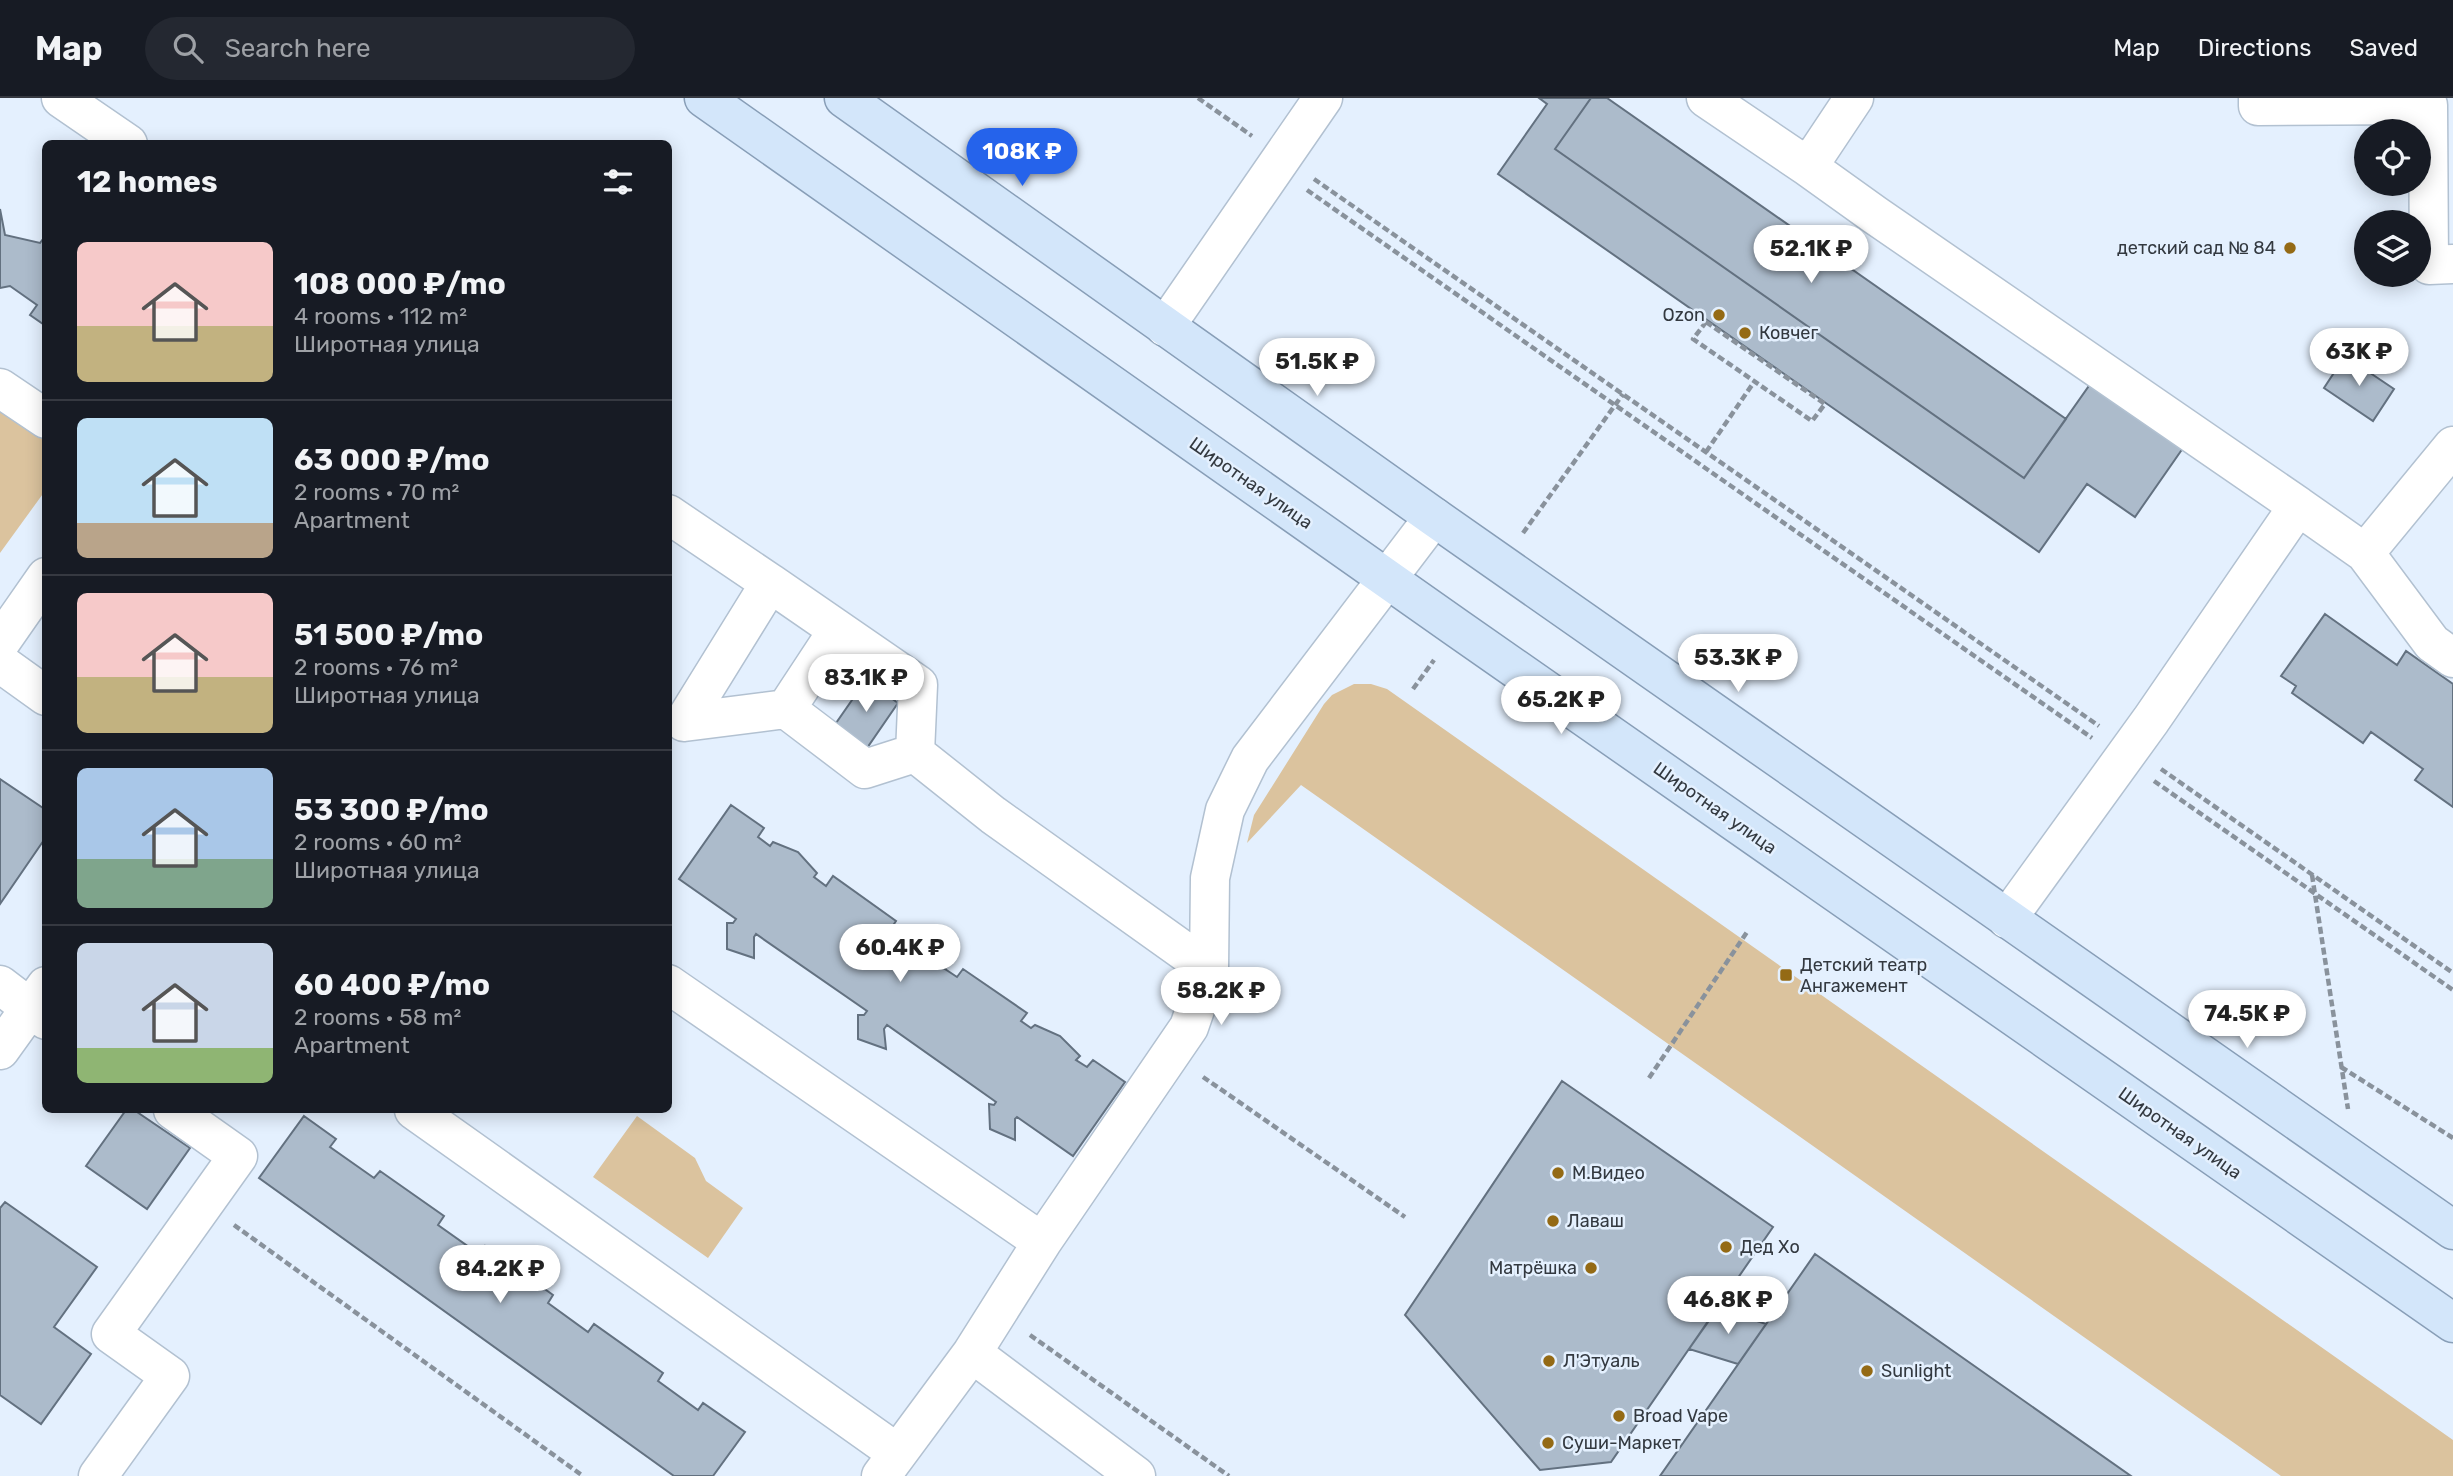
<!DOCTYPE html>
<meta charset="utf-8">
<style>
body{margin:0;font-family:Rubik,sans-serif;background:#242831;color:#f1f3f6;height:100vh;display:flex;flex-direction:column;font-size:26px;white-space:nowrap}
*{box-sizing:border-box;margin:0}
p{font-size:23px;color:#9ea1a6}
.icon{flex:none;width:38px;height:38px;fill:none;stroke:currentColor;stroke-width:2;stroke-linecap:round;stroke-linejoin:round}
.map{position:relative;flex:1;overflow:hidden}
.details{position:absolute;left:42px;top:42px;width:630px;height:973px;display:flex;flex-direction:column;background:#171b24;border-radius:10px;box-shadow:0 4px 18px #0003}
.details>*{flex:none}
.buttons{position:absolute;left:2354px;top:21px;display:grid;gap:14px}
.buttons a{display:grid;place-items:center;width:77px;height:77px;border-radius:50%;background:#171b24;box-shadow:0 4px 18px #0003;font-size:35px}
.price{position:absolute;translate:-50% -60px;padding:0 16px;border-radius:24px;background:#fff;color:#222;font-size:23px;line-height:46px;filter:drop-shadow(0 2px 4px #0008)}
.price::after{content:'';position:absolute;left:50%;top:42px;width:21px;height:16px;margin-left:-10px;background:inherit;clip-path:polygon(0 0,100% 0,50% 100%)}
.price.active{background:#2563eb;color:#fff}
ul{padding:0;list-style:none}
li{display:flex;align-items:center;gap:21px;height:175px;padding:0 35px}
li+li{border-top:2px solid #363941}
li span{display:grid;place-items:center;flex:none;width:196px;height:140px;border-radius:10px;color:#555}
li>.icon{margin-inline-start:auto}
span .icon{width:84px;height:84px;fill:#fffc;stroke-width:1}
li b{font-size:30px}
h2{display:flex;justify-content:space-between;align-items:center;height:84px;padding:0 35px;font-size:30px}
header{display:flex;align-items:center;gap:42px;box-sizing:border-box;height:98px;padding:0 35px;background:#171b24;border-bottom:2px solid #363941}
header strong{font-size:33px}
nav{display:flex;gap:38px;margin-inline-start:auto;font-size:24px}
.search{width:490px;height:63px;background:#242831;display:flex;align-items:center;gap:18px;box-sizing:border-box;padding:0 24px;border-radius:38px;color:#9ea1a6;font-size:26px}
.map>svg:first-child{display:block}
</style>
<header>
<strong>Map</strong>
<div class="search"><svg class="icon" aria-label="search" viewBox="0 0 24 24"><circle cx="10" cy="10" r="6"/><path d="M15 15l6 6"/></svg>Search here</div>
<nav><a>Map</a><a>Directions</a><a>Saved</a></nav>
</header>
<div class="map">
<svg width="2453" height="1378" viewBox="0 0 2453 1378">
<rect width="100%" height="100%" fill="#e4f0fe"/>
<path fill="#dbc39e" d="M0,309L46,341L45,393L0,455Z
M1354,586H1371L1387,591L2453,1342V1378H2281L1301,687L1247,745L1254,717L1324,606L1332,597Z
M637,1018L695,1060L706,1083L743,1110L708,1160L593,1079Z"/>
<path fill="#acbbcb" stroke="#637180" stroke-width="2" d="M1539,0H1591L1555,51L2024,380L2091,285L2183,350L2135,419L2087,386L2039,454L1498,76L1547,6Z
M1591,0H1607L2066,321L2024,380L1555,51Z
M0,111L5,137L40,145L46,137V228L30,217L37,207L10,188L0,190Z
M2345,258L2394,291L2373,323L2324,290Z
M2325,516L2397,567L2406,553L2453,586V709L2415,682L2423,671L2371,634L2363,645L2292,595L2296,588L2281,578Z
M866,582L898,605L867,650L834,628Z
M0,681L46,712V739L0,806Z
M731,707L764,730L758,739L770,748L773,744L798,754L817,775L814,779L826,788L833,778L896,823L890,832L900,839L904,836L930,847L948,867L945,871L957,879L963,871L1027,915L1021,923L1031,930L1035,927L1060,938L1080,958L1076,962L1087,969L1093,962L1125,984L1073,1058L1017,1019L1015,1021V1042L990,1031L989,1006L994,1007L996,1004L887,927L884,931L886,951L858,941V917H864L867,913L756,836L754,839V860L727,851V825H733L736,821L679,781Z
M1562,983L1773,1129L1611,1364L1540,1372L1405,1217Z
M126,1012H134L190,1050L147,1111L86,1068Z
M304,1018L336,1041L330,1049L374,1080L380,1073L444,1118L438,1127L479,1156L485,1148L553,1197L548,1205L588,1234L594,1226L663,1275L658,1283L698,1312L703,1305L745,1334L713,1378H674L259,1080Z
M5,1104L97,1169L54,1229L91,1256L41,1326L0,1297V1110Z
M1815,1156L2131,1378H1660Z
M1718,1210L1766,1226L1738,1266L1689,1251Z"/>
<g fill="none" stroke-linecap="round" stroke-linejoin="round">
<g stroke="#b2c1d1" stroke-width="41">
<path id="minor" d="M61,0L128,46
M1706,0L1808,69L1854,0
M2258,0V8L2428,7L2429,167L2453,166
M1808,69L1875,117L2298,408
M1165,229L1323,0
M0,290L46,321
M668,416L770,485L684,624L786,611L865,671L915,655L993,717L1209,871
M2365,455L2453,348
M770,485L918,587L915,655
M0,545L46,479
M0,565L46,598
M786,611L838,532
M2007,821L2151,622L2298,408L2365,455L2432,545L2453,560
M668,886L1042,1144
M0,887L46,922
M0,952L46,888
M414,1012L897,1355
M972,1255L1136,1378
M98,1378L170,1278L111,1236L238,1058L173,1012
M881,1378L972,1255L1042,1144L1189,929L1209,871L1210,780L1225,712L1250,661L1434,419"/>
</g>
<g stroke="#889eb7" stroke-width="41">
<path id="major" d="M704,0L1457,530L2453,1225
M844,0L1434,419L2453,1132"/>
</g>
<path stroke="#89929c" stroke-width="4.5" stroke-dasharray="7 3.5" stroke-linecap="butt" d="M1198,0L1252,38
M1314,81L2099,628
M1307,92L2092,640
M1826,153L1836,138
M1842,165L1852,150
M1706,224L1825,306L1812,323L1693,241Z
M1706,354L1754,284
M1523,435L1623,296
M1413,591L1434,562
M2161,671L2453,875
M2154,683L2453,892
M2312,777L2348,1011
M2341,969L2453,1040
M1203,979L1405,1119
M1649,980L1747,834
M234,1127L583,1378
M1030,1237L1229,1378"/>
<use href="#minor" stroke="#fff" stroke-width="38"/>
<use href="#major" stroke="#d3e6fa" stroke-width="38"/>
</g>
<g fill="#946a15" stroke="#e4f0fe" stroke-width="2.5">
<circle cx="2290" cy="150" r="7"/>
<circle cx="1719" cy="217" r="7"/>
<circle cx="1745" cy="235" r="7"/>
<rect x="1779" y="870" width="14" height="14" rx="3.5"/>
<circle cx="1558" cy="1075" r="7"/>
<circle cx="1553" cy="1123" r="7"/>
<circle cx="1726" cy="1149" r="7"/>
<circle cx="1591" cy="1170" r="7"/>
<circle cx="1549" cy="1263" r="7"/>
<circle cx="1867" cy="1273" r="7"/>
<circle cx="1619" cy="1318" r="7"/>
<circle cx="1548" cy="1345" r="7"/>
</g>
<g text-anchor="middle" stroke-width="5" stroke-linejoin="round" paint-order="stroke">
<g font-size="18" fill="#333940" stroke="#e4f0fe" text-anchor="start">
<text x="2276" y="156" text-anchor="end">детский сад № 84</text>
<text x="1705" y="223" text-anchor="end">Ozon</text>
<text x="1759" y="241">Ковчег</text>
<text x="1800" y="873">Детский театр<tspan x="1800" dy="21">Ангажемент</tspan></text>
<text x="1572" y="1081">М.Видео</text>
<text x="1567" y="1129">Лаваш</text>
<text x="1740" y="1155">Дед Хо</text>
<text x="1577" y="1176" text-anchor="end">Матрёшка</text>
<text x="1563" y="1269">Л'Этуаль</text>
<text x="1881" y="1279">Sunlight</text>
<text x="1633" y="1324">Broad Vape</text>
<text x="1562" y="1351">Суши-Маркет</text>
</g>
<g font-size="18" fill="#333940" stroke="#e4f0fe">
<text transform="translate(1251 385) rotate(35)" y="6">Широтная улица</text>
<text transform="translate(1715 710) rotate(35)" y="6">Широтная улица</text>
<text transform="translate(2180 1035) rotate(35)" y="6">Широтная улица</text>
</g>
</g>
</svg>
<div class="buttons">
<a><svg class="icon" aria-label="locate" viewBox="0 0 24 24"><circle cx="12" cy="12" r="6"/><path d="M12 2v4M12 18v4M2 12h4M18 12h4"/></svg></a>
<a><svg class="icon" aria-label="layers" viewBox="0 0 24 24"><path d="M12 4l9 5-9 5-9-5zM3 14l9 5 9-5"/></svg></a>
</div>
<b class="price active" style="left:1022px;top:90px">108K ₽</b>
<b class="price" style="left:1811px;top:187px">52.1K ₽</b>
<b class="price" style="left:2359px;top:290px">63K ₽</b>
<b class="price" style="left:1317px;top:300px">51.5K ₽</b>
<b class="price" style="left:1738px;top:596px">53.3K ₽</b>
<b class="price" style="left:866px;top:616px">83.1K ₽</b>
<b class="price" style="left:1561px;top:638px">65.2K ₽</b>
<b class="price" style="left:900px;top:886px">60.4K ₽</b>
<b class="price" style="left:1221px;top:929px">58.2K ₽</b>
<b class="price" style="left:2247px;top:952px">74.5K ₽</b>
<b class="price" style="left:500px;top:1207px">84.2K ₽</b>
<b class="price" style="left:1728px;top:1238px">46.8K ₽</b>
<section class="details">
<h2>12 homes<svg class="icon" aria-label="filters" viewBox="0 0 24 24"><path d="M4 7h16M4 17h16"/><circle cx="9" cy="7" r="2"/><circle cx="15" cy="17" r="2"/></svg></h2>
<ul>
<li><span style="background:linear-gradient(#f6c9c9 60%,#c2b280 0)"><svg class="icon" aria-label="home" viewBox="0 0 24 24"><path d="M3 11l9-7 9 7M6 9v11h12V9"/></svg></span><div><b>108 000 ₽/mo</b><p>4 rooms · 112 m²</p><p>Широтная улица</p></div></li>
<li><span style="background:linear-gradient(#bfe0f5 75%,#b9a48a 0)"><svg class="icon" aria-label="home" viewBox="0 0 24 24"><path d="M3 11l9-7 9 7M6 9v11h12V9"/></svg></span><div><b>63 000 ₽/mo</b><p>2 rooms · 70 m²</p><p>Apartment</p></div></li>
<li><span style="background:linear-gradient(#f6c9c9 60%,#c2b280 0)"><svg class="icon" aria-label="home" viewBox="0 0 24 24"><path d="M3 11l9-7 9 7M6 9v11h12V9"/></svg></span><div><b>51 500 ₽/mo</b><p>2 rooms · 76 m²</p><p>Широтная улица</p></div></li>
<li><span style="background:linear-gradient(#a9c7e8 65%,#7fa58c 0)"><svg class="icon" aria-label="home" viewBox="0 0 24 24"><path d="M3 11l9-7 9 7M6 9v11h12V9"/></svg></span><div><b>53 300 ₽/mo</b><p>2 rooms · 60 m²</p><p>Широтная улица</p></div></li>
<li><span style="background:linear-gradient(#c9d6e8 75%,#8fb573 0)"><svg class="icon" aria-label="home" viewBox="0 0 24 24"><path d="M3 11l9-7 9 7M6 9v11h12V9"/></svg></span><div><b>60 400 ₽/mo</b><p>2 rooms · 58 m²</p><p>Apartment</p></div></li>
</ul>
</section>
</div>
